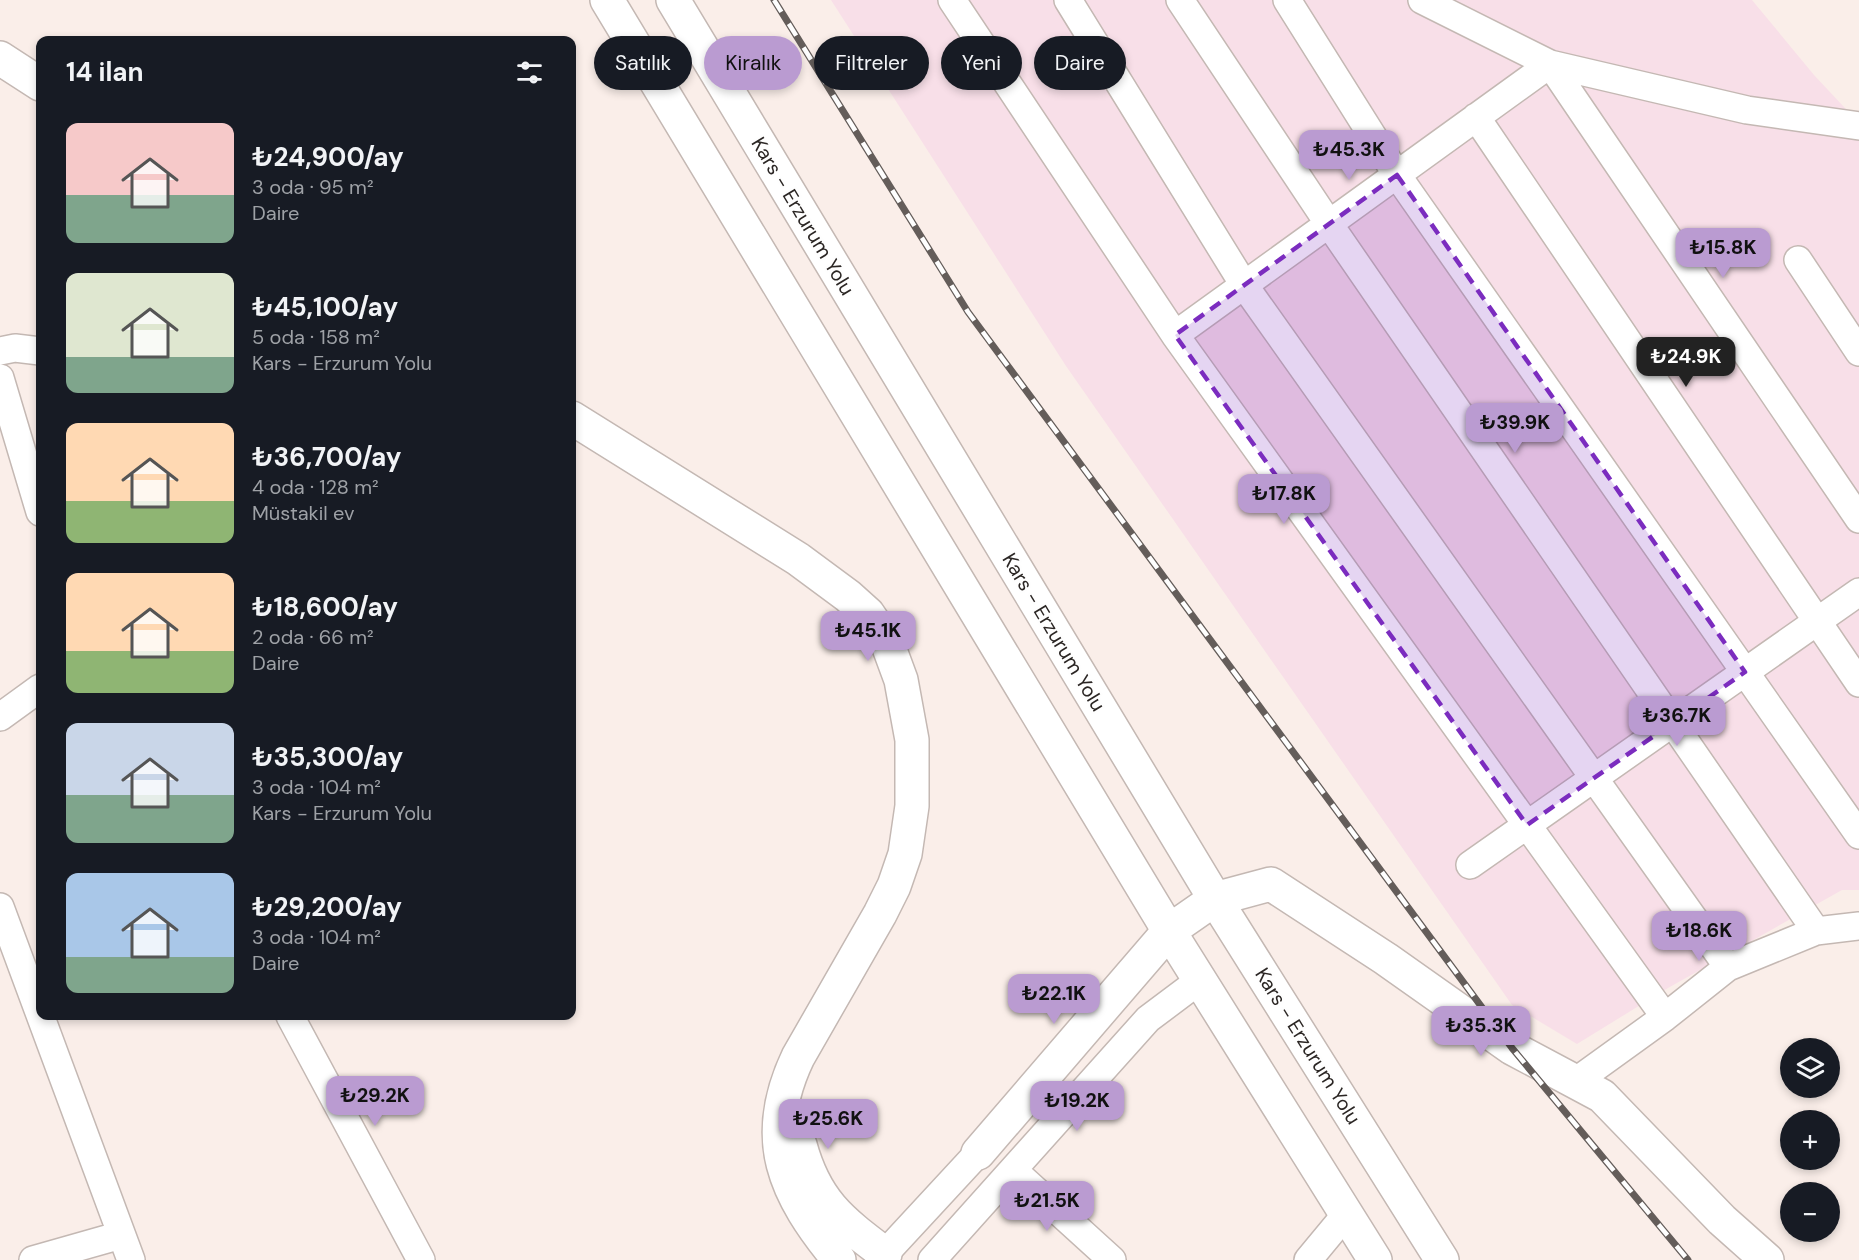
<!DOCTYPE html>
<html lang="tr">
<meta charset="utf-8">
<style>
body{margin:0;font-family:"DM Sans",sans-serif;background:#242831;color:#f1f3f6;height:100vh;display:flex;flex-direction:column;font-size:22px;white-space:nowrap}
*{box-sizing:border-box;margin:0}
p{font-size:20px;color:#9ea1a6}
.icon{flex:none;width:33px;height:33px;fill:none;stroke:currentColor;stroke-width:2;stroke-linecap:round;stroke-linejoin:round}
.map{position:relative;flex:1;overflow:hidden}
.panel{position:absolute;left:36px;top:36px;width:540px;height:984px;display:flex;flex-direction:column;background:#171b24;border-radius:12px;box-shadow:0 3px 9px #0003}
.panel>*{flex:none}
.banner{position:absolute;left:594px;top:36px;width:570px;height:54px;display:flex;gap:12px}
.fabs{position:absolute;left:1780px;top:1038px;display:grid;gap:12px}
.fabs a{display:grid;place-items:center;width:60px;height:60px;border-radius:50%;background:#171b24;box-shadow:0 3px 9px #0003;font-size:30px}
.price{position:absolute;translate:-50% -51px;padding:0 14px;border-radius:12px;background:#ba9bd1;color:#111;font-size:20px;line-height:39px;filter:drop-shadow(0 2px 3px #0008)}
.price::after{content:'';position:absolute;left:50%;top:36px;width:18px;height:14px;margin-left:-9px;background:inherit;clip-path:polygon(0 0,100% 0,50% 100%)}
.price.active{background:#222;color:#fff}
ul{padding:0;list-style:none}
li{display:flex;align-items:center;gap:18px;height:150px;padding:0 30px}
li span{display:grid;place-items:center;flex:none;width:168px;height:120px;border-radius:12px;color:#555}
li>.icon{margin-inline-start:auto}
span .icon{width:72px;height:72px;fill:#fffc;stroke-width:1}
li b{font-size:26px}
h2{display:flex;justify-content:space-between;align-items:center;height:72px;padding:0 30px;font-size:26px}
.tag{padding:0 21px;border-radius:27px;background:#171b24;box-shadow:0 3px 9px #0003;font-size:21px;line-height:54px}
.tag.active{background:#ba9bd1;color:#111}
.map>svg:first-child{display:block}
</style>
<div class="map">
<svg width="1859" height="1260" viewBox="0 0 1859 1260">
<rect width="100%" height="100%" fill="#faeee9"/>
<path fill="#f8dfe8" d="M831,0H1752L1814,75L1859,123V890H1842L1668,988L1577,1044L1512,1005L1066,366Z"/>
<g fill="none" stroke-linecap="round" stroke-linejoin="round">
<g stroke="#c4b8b3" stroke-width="30">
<path id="minor" d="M952,0L1175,335L1665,1017
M1068,0L1244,285L1728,967
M1180,0L1329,224L1816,931
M1287,0L1397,175L1859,835
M1422,0L1550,64L1747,110L1859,126
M1476,117L1859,683
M1798,260L1859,352
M1175,335L1550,64L1859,519
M0,351L15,348L40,351
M0,378L40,512
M0,717L40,688
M1470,865L1859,592
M0,907L131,1260
M290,1016L421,1260
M1575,1082L1665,1017L1728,967L1816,931L1859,926
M1013,1170L1112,1260
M33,1260L121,1235
M879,1260L978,1153
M932,1260L1148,1019L1200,980
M1308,1260L1347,1213"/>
</g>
<g stroke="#c4b8b3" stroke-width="36">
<path id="tertiary" d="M0,58L40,84
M572,418L798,559L848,596L868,614L887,642L901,680L912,740V806L905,854L894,886L880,914L798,1057C759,1139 784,1194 839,1260
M800,1145C815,1201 840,1220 885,1254
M978,1153L1169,931L1215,899L1271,884L1386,959L1512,1048L1602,1096L1722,1220L1767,1260"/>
</g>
<g stroke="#c4b8b3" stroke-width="36">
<path id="trunk" d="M607,0L1169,931L1375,1260
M673,0L1215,899L1442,1260"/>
</g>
<use href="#minor" stroke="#fff" stroke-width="27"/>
<use href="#tertiary" stroke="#fff" stroke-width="33"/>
<use href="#trunk" stroke="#fff" stroke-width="33"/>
<g stroke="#645d5a" stroke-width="7">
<path id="rail" d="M774,0L968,312L1512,1048L1688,1260"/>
</g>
<use href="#rail" stroke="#fefefe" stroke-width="4.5" stroke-dasharray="14" stroke-linecap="butt"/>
</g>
<path fill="#7b2cbf" fill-opacity="0.2" stroke="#7b2cbf" stroke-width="4.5" stroke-dasharray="12 8" stroke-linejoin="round" d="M1397,175L1745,672L1527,825L1175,335Z"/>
<g text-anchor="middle" stroke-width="5" stroke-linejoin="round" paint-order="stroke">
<g font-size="20" fill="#2b2624" stroke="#fefefe">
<text transform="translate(803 216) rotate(59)" y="7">Kars - Erzurum Yolu</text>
<text transform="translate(1054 632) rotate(59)" y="7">Kars - Erzurum Yolu</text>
<text transform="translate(1308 1046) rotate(58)" y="7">Kars - Erzurum Yolu</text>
</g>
</g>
</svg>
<div class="fabs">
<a><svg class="icon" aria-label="layers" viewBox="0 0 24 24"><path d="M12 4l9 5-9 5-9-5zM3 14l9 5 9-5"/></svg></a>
<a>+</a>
<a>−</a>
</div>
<b class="price" style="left:1349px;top:181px">₺45.3K</b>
<b class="price" style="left:1723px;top:279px">₺15.8K</b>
<b class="price active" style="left:1686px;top:388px">₺24.9K</b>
<b class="price" style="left:1515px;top:454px">₺39.9K</b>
<b class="price" style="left:1284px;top:525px">₺17.8K</b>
<b class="price" style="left:868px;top:662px">₺45.1K</b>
<b class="price" style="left:1677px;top:747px">₺36.7K</b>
<b class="price" style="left:1699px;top:962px">₺18.6K</b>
<b class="price" style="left:1054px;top:1025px">₺22.1K</b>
<b class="price" style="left:1481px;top:1057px">₺35.3K</b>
<b class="price" style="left:375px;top:1127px">₺29.2K</b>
<b class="price" style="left:1077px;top:1132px">₺19.2K</b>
<b class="price" style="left:828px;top:1150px">₺25.6K</b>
<b class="price" style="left:1047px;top:1232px">₺21.5K</b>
<div class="banner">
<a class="tag">Satılık</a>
<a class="tag active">Kiralık</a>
<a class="tag">Filtreler</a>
<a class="tag">Yeni</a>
<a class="tag">Daire</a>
</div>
<section class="panel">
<h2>14 ilan<svg class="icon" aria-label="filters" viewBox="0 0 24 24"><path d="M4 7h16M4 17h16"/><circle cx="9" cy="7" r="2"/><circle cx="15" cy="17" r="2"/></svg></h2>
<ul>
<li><span style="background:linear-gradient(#f6c9c9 60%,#7fa58c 0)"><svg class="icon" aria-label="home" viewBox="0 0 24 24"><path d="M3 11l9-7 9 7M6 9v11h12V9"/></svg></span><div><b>₺24,900/ay</b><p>3 oda · 95 m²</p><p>Daire</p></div></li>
<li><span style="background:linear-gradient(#dfe7d0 70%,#7fa58c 0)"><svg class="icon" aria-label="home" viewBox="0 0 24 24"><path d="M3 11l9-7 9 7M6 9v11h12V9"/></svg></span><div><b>₺45,100/ay</b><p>5 oda · 158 m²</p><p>Kars - Erzurum Yolu</p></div></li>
<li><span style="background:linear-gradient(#ffd9b3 65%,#8fb573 0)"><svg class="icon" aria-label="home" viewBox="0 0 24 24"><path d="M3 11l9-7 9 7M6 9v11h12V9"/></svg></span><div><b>₺36,700/ay</b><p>4 oda · 128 m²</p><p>Müstakil ev</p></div></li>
<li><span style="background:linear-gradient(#ffd9b3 65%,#8fb573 0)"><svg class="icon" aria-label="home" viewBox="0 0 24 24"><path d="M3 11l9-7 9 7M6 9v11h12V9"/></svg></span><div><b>₺18,600/ay</b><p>2 oda · 66 m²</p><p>Daire</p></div></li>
<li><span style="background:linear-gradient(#c9d6e8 60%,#7fa58c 0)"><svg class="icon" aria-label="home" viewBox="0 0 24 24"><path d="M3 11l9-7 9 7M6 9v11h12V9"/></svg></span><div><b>₺35,300/ay</b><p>3 oda · 104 m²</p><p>Kars - Erzurum Yolu</p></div></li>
<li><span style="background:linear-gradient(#a9c7e8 70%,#7fa58c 0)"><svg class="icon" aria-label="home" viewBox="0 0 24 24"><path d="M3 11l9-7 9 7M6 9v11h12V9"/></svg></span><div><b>₺29,200/ay</b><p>3 oda · 104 m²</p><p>Daire</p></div></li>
</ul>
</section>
</div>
